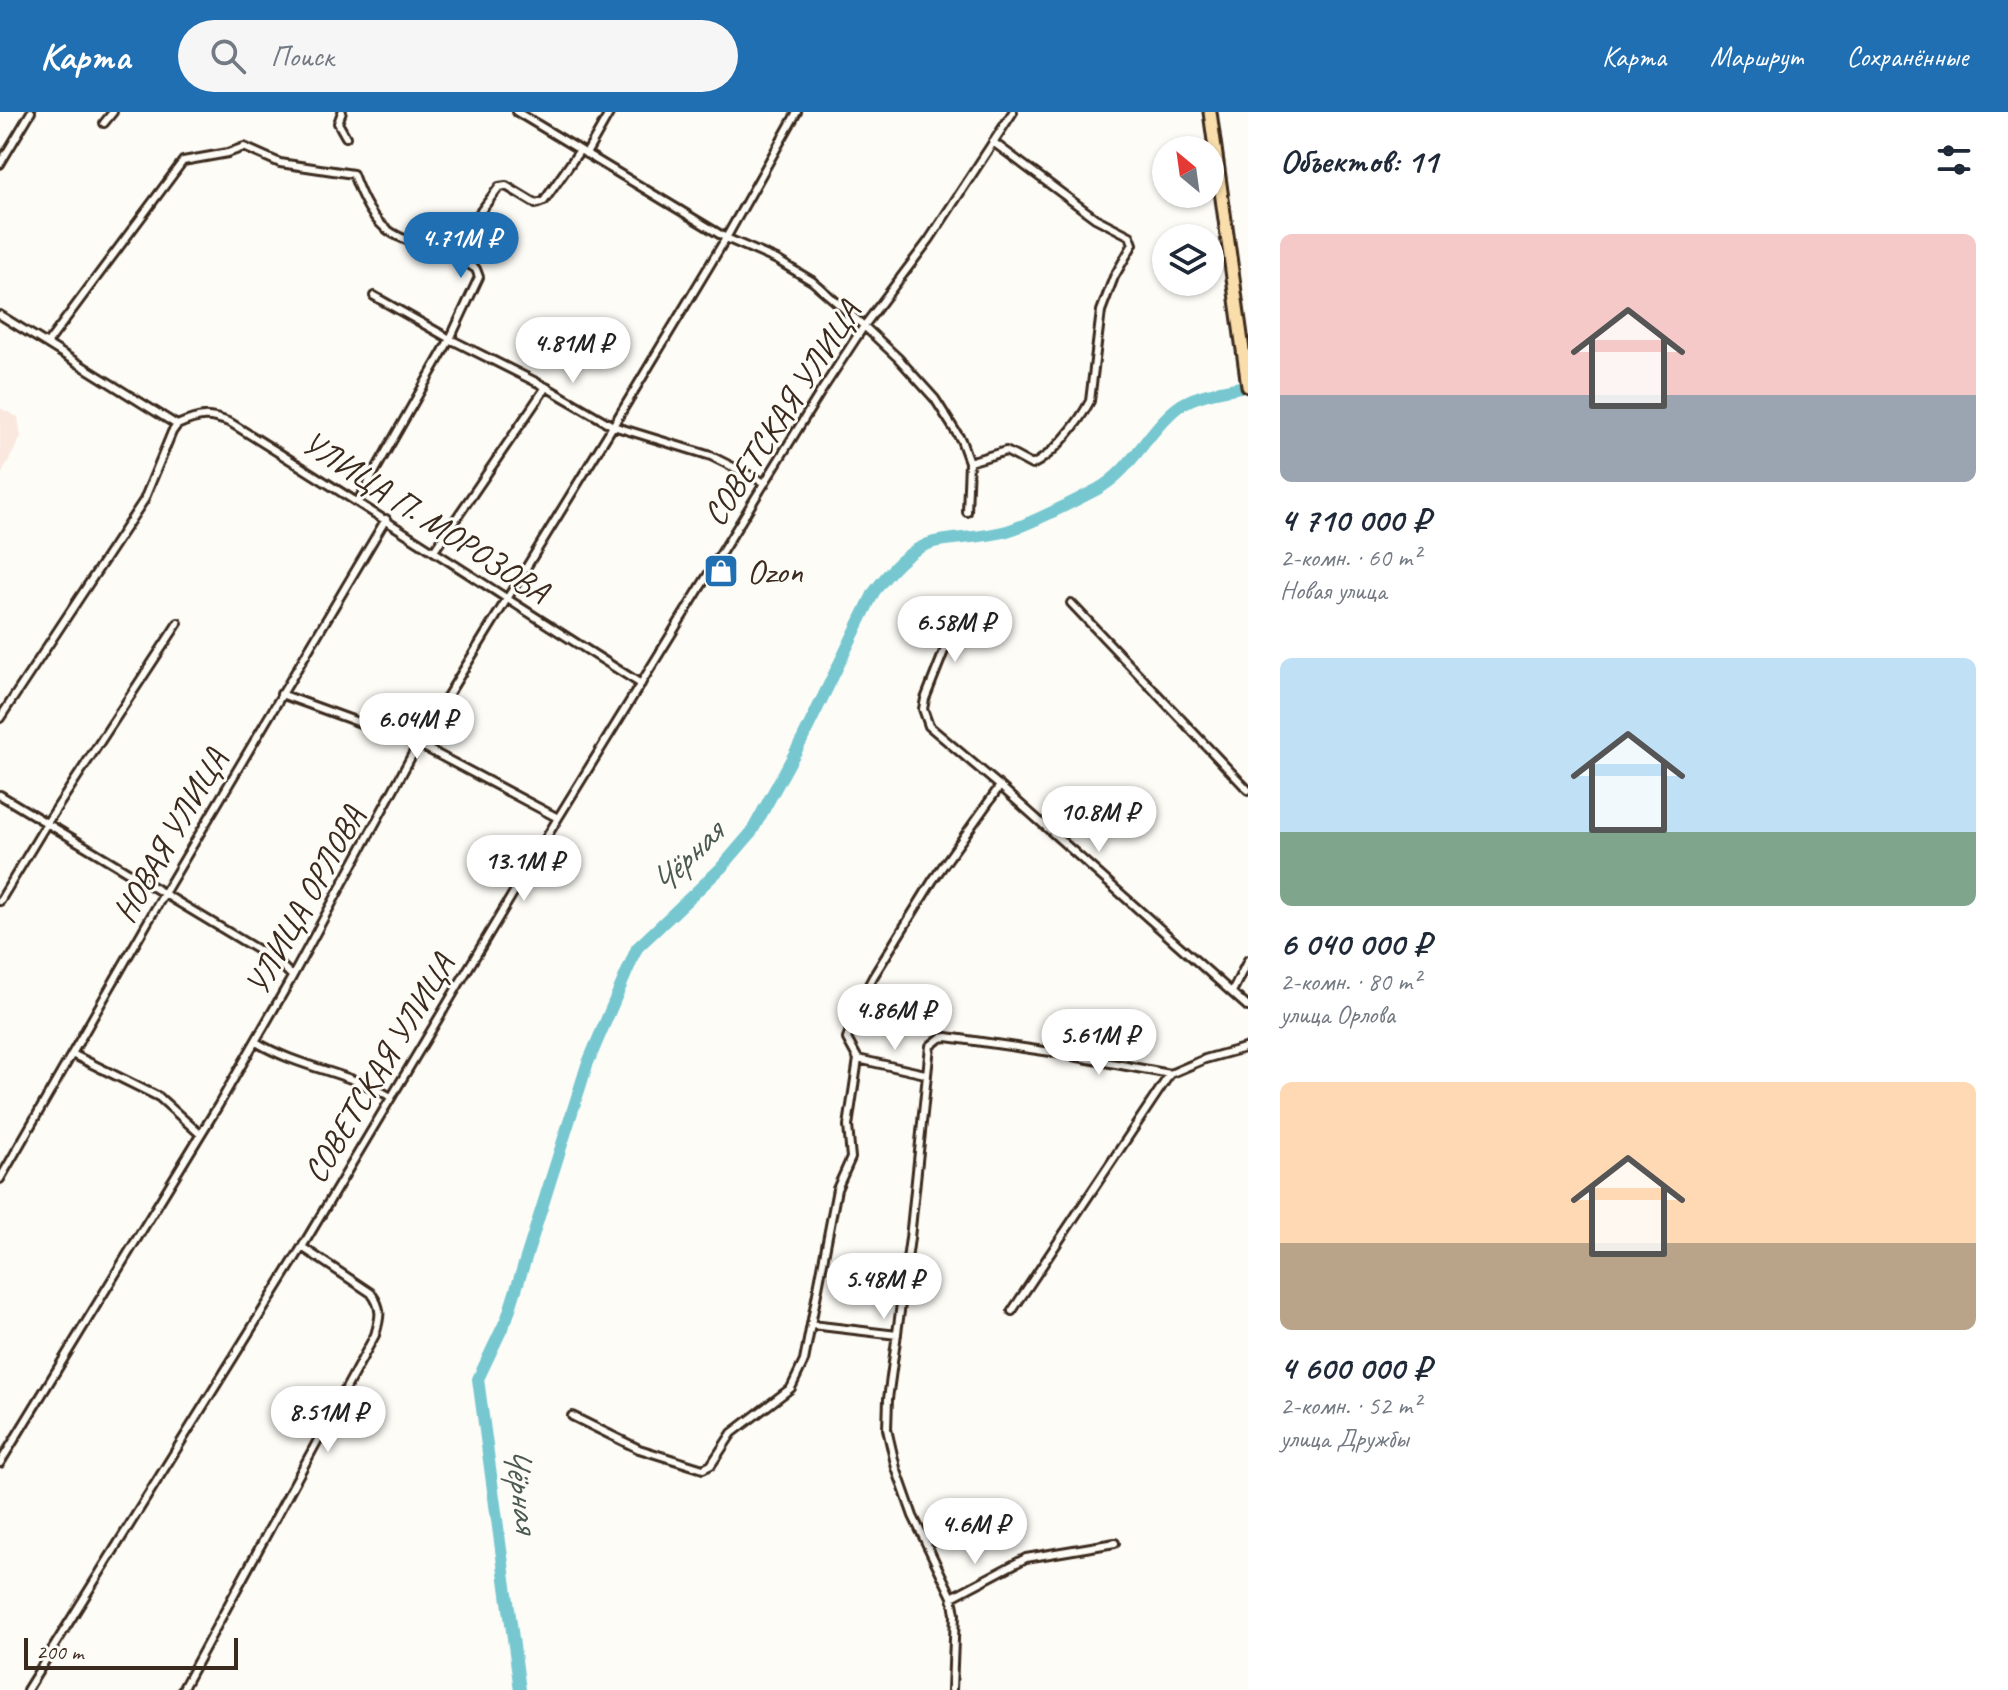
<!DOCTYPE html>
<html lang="ru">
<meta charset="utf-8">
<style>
body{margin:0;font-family:Caveat,sans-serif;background:#f6f6f7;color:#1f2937;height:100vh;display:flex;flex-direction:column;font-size:30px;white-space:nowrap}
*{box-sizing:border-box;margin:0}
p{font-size:26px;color:#747a83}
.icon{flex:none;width:44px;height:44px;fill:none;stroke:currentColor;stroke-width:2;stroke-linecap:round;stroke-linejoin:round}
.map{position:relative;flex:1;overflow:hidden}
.details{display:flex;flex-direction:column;background:#fff;width:760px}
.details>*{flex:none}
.needle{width:52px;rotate:331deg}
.fabs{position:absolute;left:1152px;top:24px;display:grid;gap:16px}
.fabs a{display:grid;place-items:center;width:72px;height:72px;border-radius:50%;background:#fff;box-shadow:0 2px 6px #0004;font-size:40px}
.scale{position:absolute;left:24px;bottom:20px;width:214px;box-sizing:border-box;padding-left:8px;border:4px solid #3b2a1e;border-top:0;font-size:22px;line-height:28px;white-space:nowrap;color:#3b2a1e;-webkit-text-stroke:6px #fdfcf7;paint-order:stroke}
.price{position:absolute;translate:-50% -68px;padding:0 18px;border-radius:28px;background:#fff;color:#222;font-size:26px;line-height:52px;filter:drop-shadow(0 2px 4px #0008)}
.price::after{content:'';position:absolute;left:50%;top:48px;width:24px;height:18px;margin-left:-12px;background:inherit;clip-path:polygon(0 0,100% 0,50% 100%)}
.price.on{background:#1f6fb2;color:#fff}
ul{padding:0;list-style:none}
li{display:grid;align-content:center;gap:16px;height:424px;padding:0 32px}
li span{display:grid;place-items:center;height:248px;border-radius:12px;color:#555}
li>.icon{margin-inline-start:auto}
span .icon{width:144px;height:144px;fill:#fffc;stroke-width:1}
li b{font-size:34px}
h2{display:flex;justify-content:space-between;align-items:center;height:96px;padding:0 32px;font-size:34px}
header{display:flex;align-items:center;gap:48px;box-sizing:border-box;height:112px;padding:0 40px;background:#1f6fb2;color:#fff}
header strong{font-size:38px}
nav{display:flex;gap:44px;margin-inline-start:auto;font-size:28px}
.search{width:560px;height:72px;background:#f6f6f7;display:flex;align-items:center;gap:20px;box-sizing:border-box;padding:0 28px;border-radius:44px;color:#747a83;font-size:30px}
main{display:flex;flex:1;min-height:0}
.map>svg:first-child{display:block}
</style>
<header>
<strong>Карта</strong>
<div class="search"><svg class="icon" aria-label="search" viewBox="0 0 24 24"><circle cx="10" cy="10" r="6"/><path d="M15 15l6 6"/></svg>Поиск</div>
<nav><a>Карта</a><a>Маршрут</a><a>Сохранённые</a></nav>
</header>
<main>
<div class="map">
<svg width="1248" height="1578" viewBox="0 0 1248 1578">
<rect width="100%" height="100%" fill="#fdfcf7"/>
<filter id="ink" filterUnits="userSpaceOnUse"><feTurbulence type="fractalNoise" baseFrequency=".0125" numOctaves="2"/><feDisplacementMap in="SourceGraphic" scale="16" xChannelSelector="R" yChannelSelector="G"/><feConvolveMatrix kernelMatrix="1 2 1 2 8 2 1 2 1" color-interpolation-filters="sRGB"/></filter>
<g filter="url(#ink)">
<path fill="#fae8df" d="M0,296L18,305L21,325L0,365Z"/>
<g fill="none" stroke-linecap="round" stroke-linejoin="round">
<path stroke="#76c7cf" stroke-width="12" d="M520,1578L478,1267L507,1206L587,953L637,836L721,756L751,721L802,628L874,480C889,460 908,437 934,430C958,425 983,426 1007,419C1031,412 1073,390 1096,378C1132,359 1147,319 1178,295C1197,281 1226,279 1248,273"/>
<g stroke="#3b2a1e" stroke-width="12">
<path id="street" d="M342,0L338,11L346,25
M517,0L726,126L777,148L812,169L864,214L898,246L935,287L961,328L969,350L967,400
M104,11L113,0
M586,42L610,0
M0,52L31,0
M374,184L450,227L546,275L613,314L711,344L765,371
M0,203L47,232
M177,313L47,232L183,49L228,41L244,35L280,51L353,62C374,120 392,127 450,140
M177,313C200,303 208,302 231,311C369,396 504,486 641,572
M969,350L1006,339L1032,353C1054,342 1078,312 1090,289L1101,199L1114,165L1133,132L1130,124L1095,106L993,30
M358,389L450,227L479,165L476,157L450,140L499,75L506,74L536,92L544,89L580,38
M434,439L546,275
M1071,491L1248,678
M955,492L948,529L925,587L923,597L929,614L1000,674L1248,895
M281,582L418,632L558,706
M0,606L144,388L172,320L177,313
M0,683L278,850L292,864
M0,789L47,711L178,511
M1232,880L1248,848
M256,930C299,956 348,960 391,985
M72,942L159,985L200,1022
M858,947L847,927L857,895L873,865L933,768L1000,674
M858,947L925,962
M0,1067L165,780L386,407
M1012,1199L1170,962
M812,1213L897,1223
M572,1304L639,1337L703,1357L711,1353L732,1321L791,1276L804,1249L837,1077L851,1046L848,1014L858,947
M0,1351L218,994L291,867L418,632L613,314L726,126L797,0
M952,1485L913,1404L896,1356L887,1317L888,1287L910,1126L930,934L940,926L947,925L1051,940L1170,962L1205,947L1248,935
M27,1578L302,1135L558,706L820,281L864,214L929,128L1013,0
M182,1578L375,1223C380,1206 383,1197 371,1181L302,1135
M952,1578L955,1502L952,1485L1026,1446L1115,1431"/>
</g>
<g stroke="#3b2a1e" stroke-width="17">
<path id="highway" d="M1210,0L1248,274"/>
</g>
<use href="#street" stroke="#fdfcf7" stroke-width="6"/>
<use href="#highway" stroke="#f9ddab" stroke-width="11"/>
</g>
</g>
<defs>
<g id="shop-square" transform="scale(1.8)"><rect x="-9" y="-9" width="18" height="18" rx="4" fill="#1f6fb2" stroke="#fdfcf7"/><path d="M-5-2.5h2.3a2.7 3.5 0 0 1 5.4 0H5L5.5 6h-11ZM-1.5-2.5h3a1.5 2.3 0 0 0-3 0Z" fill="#fff"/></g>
</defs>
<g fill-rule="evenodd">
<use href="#shop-square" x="721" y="459"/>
</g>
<g text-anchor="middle" stroke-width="6" stroke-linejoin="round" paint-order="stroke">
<g font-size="34" fill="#3b2a1e" stroke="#fdfcf7">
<text transform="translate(781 301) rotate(-57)" y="12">СОВЕТСКАЯ УЛИЦА</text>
<text transform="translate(426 404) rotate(33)" y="12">УЛИЦА П. МОРОЗОВА</text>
<text transform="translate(169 723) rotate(-60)" y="12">НОВАЯ УЛИЦА</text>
<text transform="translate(304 788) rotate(-61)" y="12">УЛИЦА ОРЛОВА</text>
<text transform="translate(378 956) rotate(-59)" y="12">СОВЕТСКАЯ УЛИЦА</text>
</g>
<g font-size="34" fill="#3b2a1e" stroke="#fdfcf7" text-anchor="start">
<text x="747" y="471">Ozon</text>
</g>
<g font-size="36" font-style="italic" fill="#4d5953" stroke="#fdfcf7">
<text transform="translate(685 745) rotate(-45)" y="13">Чёрная</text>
<text transform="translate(523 1376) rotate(82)" y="13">Чёрная</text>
</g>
</g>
</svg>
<div class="fabs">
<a><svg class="needle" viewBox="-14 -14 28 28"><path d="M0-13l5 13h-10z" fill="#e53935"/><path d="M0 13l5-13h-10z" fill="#747a83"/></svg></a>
<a><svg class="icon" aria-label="layers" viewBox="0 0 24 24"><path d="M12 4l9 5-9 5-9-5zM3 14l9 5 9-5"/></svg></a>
</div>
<div class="scale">200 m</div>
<b class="price on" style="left:461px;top:168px">4.71M ₽</b>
<b class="price" style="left:573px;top:273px">4.81M ₽</b>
<b class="price" style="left:955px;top:552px">6.58M ₽</b>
<b class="price" style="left:417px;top:649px">6.04M ₽</b>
<b class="price" style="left:1099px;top:742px">10.8M ₽</b>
<b class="price" style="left:524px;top:791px">13.1M ₽</b>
<b class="price" style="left:895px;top:940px">4.86M ₽</b>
<b class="price" style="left:1099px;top:965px">5.61M ₽</b>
<b class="price" style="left:884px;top:1209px">5.48M ₽</b>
<b class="price" style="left:328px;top:1342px">8.51M ₽</b>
<b class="price" style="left:975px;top:1454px">4.6M ₽</b>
</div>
<section class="details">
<h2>Объектов: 11<svg class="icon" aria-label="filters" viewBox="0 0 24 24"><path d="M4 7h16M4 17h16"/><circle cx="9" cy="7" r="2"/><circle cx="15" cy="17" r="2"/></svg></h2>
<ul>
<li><span style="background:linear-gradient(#f6c9c9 65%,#9aa5b1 0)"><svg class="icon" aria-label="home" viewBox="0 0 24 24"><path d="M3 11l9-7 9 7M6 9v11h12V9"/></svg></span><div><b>4 710 000 ₽</b><p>2-комн. · 60 m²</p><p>Новая улица</p></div></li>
<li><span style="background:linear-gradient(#bfe0f5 70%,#7fa58c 0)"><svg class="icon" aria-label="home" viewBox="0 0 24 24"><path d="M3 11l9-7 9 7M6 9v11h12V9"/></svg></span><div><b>6 040 000 ₽</b><p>2-комн. · 80 m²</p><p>улица Орлова</p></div></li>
<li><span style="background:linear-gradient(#ffd9b3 65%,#b9a48a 0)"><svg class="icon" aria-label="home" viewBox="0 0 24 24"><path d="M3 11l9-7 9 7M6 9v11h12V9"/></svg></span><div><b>4 600 000 ₽</b><p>2-комн. · 52 m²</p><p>улица Дружбы</p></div></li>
</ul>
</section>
</main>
